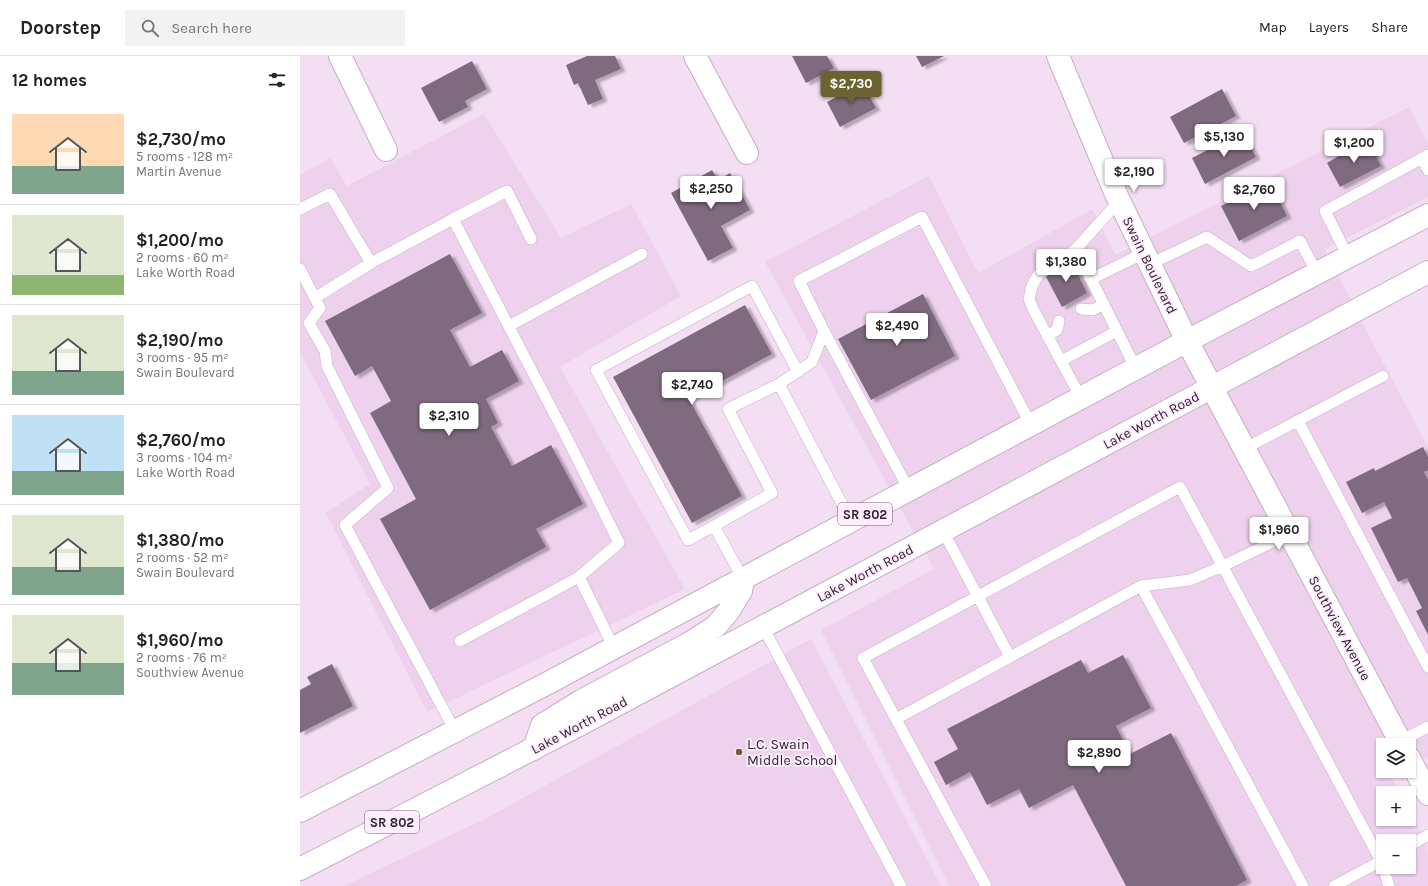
<!DOCTYPE html>
<meta charset="utf-8">
<style>
body{margin:0;font-family:Karla,sans-serif;background:#f2f2f2;color:#202124;height:100vh;display:flex;flex-direction:column;font-size:15px;white-space:nowrap}
*{box-sizing:border-box;margin:0}
p{font-size:13px;color:#757577}
.icon{flex:none;width:22px;height:22px;fill:none;stroke:currentColor;stroke-width:2;stroke-linecap:round;stroke-linejoin:round}
.map{position:relative;flex:1;overflow:hidden}
.side{display:flex;flex-direction:column;background:#fff;width:300px}
.side>*{flex:none}
.controls{position:absolute;left:1076px;top:682px;display:grid;gap:8px}
.controls a{display:grid;place-items:center;width:40px;height:40px;border-radius:0px;background:#fff;box-shadow:0 1px 3px #0004;font-size:20px}
.price{position:absolute;translate:-50% -34px;padding:0 9px;border-radius:4px;background:#fff;color:#222;font-size:13px;line-height:26px;filter:drop-shadow(0 1px 2px #0008)}
.price::after{content:'';position:absolute;left:50%;top:24px;width:12px;height:9px;margin-left:-6px;background:inherit;clip-path:polygon(0 0,100% 0,50% 100%)}
.price.on{background:#6c6330;color:#fff}
ul{padding:0;list-style:none}
li{display:flex;align-items:center;gap:12px;height:100px;padding:0 12px}
li+li{border-top:1px solid #e0e0e0}
li span{display:grid;place-items:center;flex:none;width:112px;height:80px;border-radius:0px;color:#555}
li>.icon{margin-inline-start:auto}
span .icon{width:48px;height:48px;fill:#fffc;stroke-width:1}
li b{font-size:17px}
h2{display:flex;justify-content:space-between;align-items:center;height:48px;padding:0 12px;font-size:17px}
header{display:flex;align-items:center;gap:24px;box-sizing:border-box;height:56px;padding:0 20px;background:#fff;border-bottom:1px solid #e0e0e0}
header strong{font-size:19px}
nav{display:flex;gap:22px;margin-inline-start:auto;font-size:14px}
.search{width:280px;height:36px;background:#f2f2f2;display:flex;align-items:center;gap:10px;box-sizing:border-box;padding:0 14px;border-radius:0px;color:#757577;font-size:15px}
main{display:flex;flex:1;min-height:0}
.map>svg:first-child{display:block}
</style>
<header>
<strong>Doorstep</strong>
<div class="search"><svg class="icon" aria-label="search" viewBox="0 0 24 24"><circle cx="10" cy="10" r="6"/><path d="M15 15l6 6"/></svg>Search here</div>
<nav><a>Map</a><a>Layers</a><a>Share</a></nav>
</header>
<main>
<section class="side">
<h2>12 homes<svg class="icon" aria-label="filters" viewBox="0 0 24 24"><path d="M4 7h16M4 17h16"/><circle cx="9" cy="7" r="2"/><circle cx="15" cy="17" r="2"/></svg></h2>
<ul>
<li><span style="background:linear-gradient(#ffd9b3 65%,#7fa58c 0)"><svg class="icon" aria-label="home" viewBox="0 0 24 24"><path d="M3 11l9-7 9 7M6 9v11h12V9"/></svg></span><div><b>$2,730/mo</b><p>5 rooms · 128 m²</p><p>Martin Avenue</p></div></li>
<li><span style="background:linear-gradient(#dfe7d0 75%,#8fb573 0)"><svg class="icon" aria-label="home" viewBox="0 0 24 24"><path d="M3 11l9-7 9 7M6 9v11h12V9"/></svg></span><div><b>$1,200/mo</b><p>2 rooms · 60 m²</p><p>Lake Worth Road</p></div></li>
<li><span style="background:linear-gradient(#dfe7d0 70%,#7fa58c 0)"><svg class="icon" aria-label="home" viewBox="0 0 24 24"><path d="M3 11l9-7 9 7M6 9v11h12V9"/></svg></span><div><b>$2,190/mo</b><p>3 rooms · 95 m²</p><p>Swain Boulevard</p></div></li>
<li><span style="background:linear-gradient(#bfe0f5 70%,#7fa58c 0)"><svg class="icon" aria-label="home" viewBox="0 0 24 24"><path d="M3 11l9-7 9 7M6 9v11h12V9"/></svg></span><div><b>$2,760/mo</b><p>3 rooms · 104 m²</p><p>Lake Worth Road</p></div></li>
<li><span style="background:linear-gradient(#dfe7d0 65%,#7fa58c 0)"><svg class="icon" aria-label="home" viewBox="0 0 24 24"><path d="M3 11l9-7 9 7M6 9v11h12V9"/></svg></span><div><b>$1,380/mo</b><p>2 rooms · 52 m²</p><p>Swain Boulevard</p></div></li>
<li><span style="background:linear-gradient(#dfe7d0 60%,#7fa58c 0)"><svg class="icon" aria-label="home" viewBox="0 0 24 24"><path d="M3 11l9-7 9 7M6 9v11h12V9"/></svg></span><div><b>$1,960/mo</b><p>2 rooms · 76 m²</p><p>Southview Avenue</p></div></li>
</ul>
</section>
<div class="map">
<svg width="1128" height="830" viewBox="0 0 1128 830">
<defs>
<filter id="shadow"><feDropShadow dx="4.5" dy="2.5" stdDeviation="1" flood-color="#0004"/></filter>
</defs>
<rect width="100%" height="100%" fill="#f4def4"/>
<path fill="#edd1ed" fill-rule="evenodd" d="M1109,51L1128,87V141L1025,193L1077,295L1128,391V701L1109,711V689H1083V715H1102L1091,721L1100,737H1083V763H1109V754L1118,770L1128,797V830H649L521,574L634,513L465,206L629,120L678,217L793,153L815,199ZM1083,785H1109V811H1083Z
M184,58L261,182L331,148L381,240L260,311L385,533L127,656L26,457L70,428L0,296V119L30,102L47,130Z
M511,583L641,830H44L185,763Z"/>
<path fill="#7f6b7f" filter="url(#shadow)" d="M287,0H315L321,13L295,24L303,43L288,49L278,27L274,29L266,9Z
M492,0H527L534,12L506,27Z
M616,0H644L622,11Z
M172,5L187,33L165,45L168,51L139,66L121,32Z
M562,27L576,52L540,71L527,46Z
M922,33L936,60L884,87L870,61Z
M943,76L956,101L905,128L892,102Z
M1067,83L1081,110L1040,131L1027,107Z
M412,114L418,124L430,117L450,154L421,170L433,192L408,205L371,137Z
M970,126L987,160L939,185L921,150Z
M150,198L182,257L150,274L170,311L202,294L219,325L186,343L198,367L191,371L212,410L251,389L283,448L236,473L246,491L130,554L80,463L116,443L70,357L91,345L72,310L55,320L25,265Z
M770,203L787,237L762,251L744,217Z
M623,238L655,300L571,344L538,283Z
M445,249L472,298L389,343L442,440L392,467L313,321Z
M1123,391L1128,401V414L1124,416L1128,424V579L1116,555L1122,552L1107,522L1098,526L1071,472L1092,462L1084,446L1062,457L1046,426L1074,412L1075,415Z
M823,599L851,652L816,670L830,698L871,677L947,824L936,830H826L773,729L729,752L719,733L687,749L670,716L646,729L634,706L658,693L647,673L781,604L788,617Z
M32,608L53,650L0,677V634L11,628L7,621Z"/>
<g fill="none" stroke-linecap="round" stroke-linejoin="round">
<g stroke="#c4afc4" stroke-width="12">
<path id="service" d="M1122,102L1128,114
M0,153L30,138L71,207L153,163L272,392L319,487L279,521L314,592
M153,163L207,135L231,183
M776,193L817,275L761,305L734,255L729,243L732,230L738,219L776,193L819,145
M1048,201L1025,155L1128,99
M850,208L907,181L951,210L1000,185L1017,217
M0,213L20,252L9,267L25,295L27,310L88,432L45,469L155,675
M791,223L844,197
M15,242L71,207
M781,253L793,254L804,248
M209,270L342,198
M524,275L512,306L479,328L551,465
M817,275L836,313
M747,280L757,274L759,265
M761,305L781,342
M998,365L1128,611
M944,393L1083,320
M609,434L524,275L499,225L622,161L731,369
M414,470L388,484L296,314L452,230L498,316
M643,475L710,601
M443,523L414,470L472,437L428,353L479,328
M841,530L1003,830
M463,571L601,830
M160,585L279,521
M596,663L841,530L890,524L923,510L989,478
M1100,685L1128,671
M1109,790L1128,779
M1083,811L1089,830
M686,830L563,602L880,431L1081,805L1083,811
M1034,830L1083,804"/>
</g>
<g stroke="#c4afc4" stroke-width="24">
<path id="minor" d="M40,0L86,94
M395,0L447,97
M758,0L816,138L887,285L1102,689
M1109,702L1128,738"/>
</g>
<g stroke="#c4afc4" stroke-width="24">
<path id="primary" d="M234,693L242,669L281,645L388,588L415,571L428,556L441,535L443,523
M0,755L248,627L887,285L1128,159
M0,813L279,669L1128,216"/>
</g>
<use href="#service" stroke="#fff" stroke-width="11"/>
<use href="#minor" stroke="#fff" stroke-width="22"/>
<use href="#primary" stroke="#fff" stroke-width="22"/>
</g>
<circle fill="#6c6330" stroke="#ffedff" stroke-width="1.5" cx="439" cy="696" r="4"/>
<g text-anchor="middle" stroke-width="4" stroke-linejoin="round" paint-order="stroke">
<g fill="#ffedff" stroke="#6c616c" stroke-width="1">
<rect x="538" y="447" width="54" height="22" rx="3"/>
<rect x="65" y="755" width="54" height="22" rx="3"/>
</g>
<g font-size="13" font-weight="bold" fill="#2d252d">
<text x="565" y="463">SR 802</text>
<text x="92" y="771">SR 802</text>
</g>
<g font-size="14" fill="#2d252d" stroke="#ffedff">
<text transform="translate(850 209) rotate(64)" y="5">Swain Boulevard</text>
<text transform="translate(851 364) rotate(-28)" y="5">Lake Worth Road</text>
<text transform="translate(565 517) rotate(-28)" y="5">Lake Worth Road</text>
<text transform="translate(1040 572) rotate(62)" y="5">Southview Avenue</text>
<text transform="translate(279 669) rotate(-28)" y="5">Lake Worth Road</text>
</g>
<g font-size="14" fill="#2d252d" stroke="#ffedff" text-anchor="start">
<text x="447" y="693">L.C. Swain<tspan x="447" dy="16">Middle School</tspan></text>
</g>
</g>
</svg>
<div class="controls">
<a><svg class="icon" aria-label="layers" viewBox="0 0 24 24"><path d="M12 4l9 5-9 5-9-5zM3 14l9 5 9-5"/></svg></a>
<a>+</a>
<a>−</a>
</div>
<b class="price on" style="left:551px;top:49px">$2,730</b>
<b class="price" style="left:924px;top:102px">$5,130</b>
<b class="price" style="left:1054px;top:108px">$1,200</b>
<b class="price" style="left:834px;top:137px">$2,190</b>
<b class="price" style="left:411px;top:154px">$2,250</b>
<b class="price" style="left:954px;top:155px">$2,760</b>
<b class="price" style="left:766px;top:227px">$1,380</b>
<b class="price" style="left:597px;top:291px">$2,490</b>
<b class="price" style="left:392px;top:350px">$2,740</b>
<b class="price" style="left:149px;top:381px">$2,310</b>
<b class="price" style="left:979px;top:495px">$1,960</b>
<b class="price" style="left:799px;top:718px">$2,890</b>
</div>
</main>
